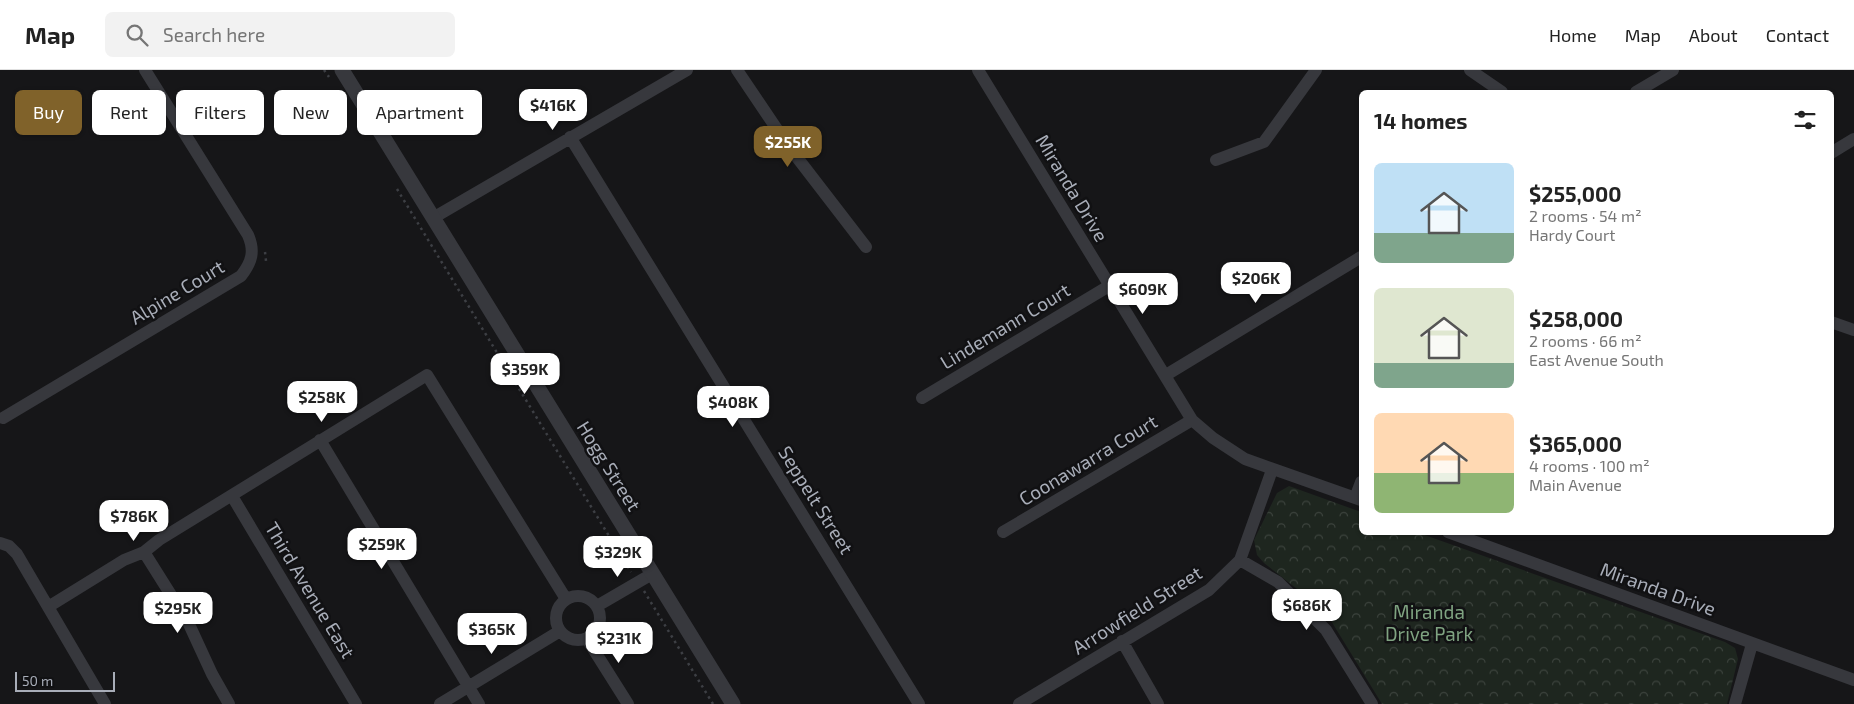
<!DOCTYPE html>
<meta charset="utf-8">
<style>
body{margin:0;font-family:"Exo 2",sans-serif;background:#f2f2f2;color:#222;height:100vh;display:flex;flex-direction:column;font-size:19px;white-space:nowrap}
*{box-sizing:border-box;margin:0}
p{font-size:16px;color:#767676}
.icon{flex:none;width:28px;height:28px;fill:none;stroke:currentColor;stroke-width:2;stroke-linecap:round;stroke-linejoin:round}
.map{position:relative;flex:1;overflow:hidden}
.drawer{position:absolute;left:1359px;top:20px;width:475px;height:445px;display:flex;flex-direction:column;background:#fff;border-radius:8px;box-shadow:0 1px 4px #0004}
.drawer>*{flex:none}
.hud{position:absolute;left:15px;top:20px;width:475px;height:45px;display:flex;gap:10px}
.scale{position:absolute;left:15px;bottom:12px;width:100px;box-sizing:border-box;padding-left:5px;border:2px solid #a8adb8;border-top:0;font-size:14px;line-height:18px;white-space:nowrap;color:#a8adb8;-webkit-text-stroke:4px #111113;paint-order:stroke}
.price{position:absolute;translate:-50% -42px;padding:0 11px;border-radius:10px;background:#fff;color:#222;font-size:16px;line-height:32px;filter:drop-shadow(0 1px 2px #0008)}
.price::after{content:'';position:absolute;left:50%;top:30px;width:15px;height:11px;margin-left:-8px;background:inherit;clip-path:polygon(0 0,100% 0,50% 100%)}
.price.active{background:#80622a;color:#fff}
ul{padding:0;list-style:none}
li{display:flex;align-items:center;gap:15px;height:125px;padding:0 15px}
li span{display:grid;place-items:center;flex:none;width:140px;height:100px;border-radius:8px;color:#555}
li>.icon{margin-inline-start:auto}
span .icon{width:60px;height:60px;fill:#fffc;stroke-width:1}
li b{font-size:21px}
h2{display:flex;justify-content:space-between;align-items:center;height:60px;padding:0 15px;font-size:21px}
.chip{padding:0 18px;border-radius:8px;background:#fff;box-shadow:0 1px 4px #0004;font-size:18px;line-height:45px}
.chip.active{background:#80622a;color:#fff}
header{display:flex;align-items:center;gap:30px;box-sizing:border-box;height:70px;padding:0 25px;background:#fff;border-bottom:1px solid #e0e0e0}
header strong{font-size:24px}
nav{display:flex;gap:28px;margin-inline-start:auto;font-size:18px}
.search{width:350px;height:45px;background:#f2f2f2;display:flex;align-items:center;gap:12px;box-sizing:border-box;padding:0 18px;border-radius:8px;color:#767676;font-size:19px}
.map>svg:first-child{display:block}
</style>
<header>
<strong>Map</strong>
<div class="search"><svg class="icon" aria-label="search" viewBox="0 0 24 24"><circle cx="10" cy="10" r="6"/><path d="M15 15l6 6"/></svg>Search here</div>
<nav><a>Home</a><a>Map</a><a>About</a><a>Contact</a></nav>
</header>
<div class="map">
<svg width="1854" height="634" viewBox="0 0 1854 634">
<defs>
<pattern id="forest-crowns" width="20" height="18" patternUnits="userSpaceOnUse" patternTransform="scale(1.25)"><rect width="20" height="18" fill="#1e261f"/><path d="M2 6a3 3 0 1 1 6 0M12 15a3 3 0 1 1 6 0" fill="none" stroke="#3c433d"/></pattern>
</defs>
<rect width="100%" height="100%" fill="#161618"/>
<path fill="url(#forest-crowns)" d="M1289,416L1361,442V462L1419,463L1725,572L1735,578L1738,589L1727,634H1382L1325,541L1264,493L1257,485L1254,470L1277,423Z"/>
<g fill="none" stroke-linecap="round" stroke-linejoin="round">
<path stroke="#3d3f44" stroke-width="2.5" stroke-dasharray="2.5 4" stroke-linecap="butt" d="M324,0L329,7
M397,119L631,502
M265,182L266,191
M644,521L713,634"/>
<path stroke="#37383d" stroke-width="12" d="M737,0L789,77L866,177
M978,0L1192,350L1213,368L1245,389L1361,430
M1470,0L1502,22
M1636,22L1673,0
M570,67L919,634
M1831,83L1854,69
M1216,90L1264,72L1316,0
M433,148L687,0
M1831,252L1854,260
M1166,305L1361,187
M922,328L1109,216
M3,348L241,206C252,192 255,181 248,165L145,0
M320,370L479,634
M232,426L356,634
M1355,428L1361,412
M1003,462L1192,350
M1448,462L1854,610
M0,473L9,476L17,484L105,634
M144,482L188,552L212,604L229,634
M1240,490L1278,512L1326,560L1372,634
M556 548a22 22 0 1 1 44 0a22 22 0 1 1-44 0Z
M597,536L652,504
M48,537L124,490L144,482L159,470L427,305L566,529
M587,569L628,634
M1122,571L1158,634
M440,634L560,561
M1019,634L1209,520L1240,490L1272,400
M1735,634L1752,574"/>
<path stroke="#37383d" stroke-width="15" d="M342,0L733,634"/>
</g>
<g text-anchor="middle" stroke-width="5" stroke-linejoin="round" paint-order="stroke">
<g font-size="19" fill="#a8adb8" stroke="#111113">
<text transform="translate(1072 118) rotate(59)" y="7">Miranda Drive</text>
<text transform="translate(177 222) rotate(-31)" y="7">Alpine Court</text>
<text transform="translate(1005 256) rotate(-31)" y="7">Lindemann Court</text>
<text transform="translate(1088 390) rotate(-31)" y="7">Coonawarra Court</text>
<text transform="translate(609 396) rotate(58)" y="7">Hogg Street</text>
<text transform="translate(816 430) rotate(58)" y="7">Seppelt Street</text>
<text transform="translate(1658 519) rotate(20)" y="7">Miranda Drive</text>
<text transform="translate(310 520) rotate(59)" y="7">Third Avenue East</text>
<text transform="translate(1137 540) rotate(-32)" y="7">Arrowfield Street</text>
</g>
<g font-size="19" fill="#7fa381" stroke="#111113">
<text x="1429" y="549">Miranda<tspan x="1429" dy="22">Drive Park</tspan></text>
</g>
</g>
</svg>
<div class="scale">50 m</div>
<b class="price" style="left:553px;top:61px">$416K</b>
<b class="price active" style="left:788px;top:98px">$255K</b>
<b class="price" style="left:1256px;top:234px">$206K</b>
<b class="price" style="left:1143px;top:245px">$609K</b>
<b class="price" style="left:525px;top:325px">$359K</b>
<b class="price" style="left:322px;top:353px">$258K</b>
<b class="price" style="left:733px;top:358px">$408K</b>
<b class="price" style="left:134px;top:472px">$786K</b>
<b class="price" style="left:382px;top:500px">$259K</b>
<b class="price" style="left:618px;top:508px">$329K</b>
<b class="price" style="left:1307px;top:561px">$686K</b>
<b class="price" style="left:178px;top:564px">$295K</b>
<b class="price" style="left:492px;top:585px">$365K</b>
<b class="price" style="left:619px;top:594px">$231K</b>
<div class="hud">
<a class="chip active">Buy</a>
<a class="chip">Rent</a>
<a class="chip">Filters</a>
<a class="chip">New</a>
<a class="chip">Apartment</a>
</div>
<section class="drawer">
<h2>14 homes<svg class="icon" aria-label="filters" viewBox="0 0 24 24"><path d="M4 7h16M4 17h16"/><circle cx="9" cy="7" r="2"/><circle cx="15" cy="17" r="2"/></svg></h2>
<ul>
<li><span style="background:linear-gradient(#bfe0f5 70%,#7fa58c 0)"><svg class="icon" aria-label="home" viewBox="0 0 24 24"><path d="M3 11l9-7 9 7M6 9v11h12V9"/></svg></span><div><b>$255,000</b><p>2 rooms · 54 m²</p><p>Hardy Court</p></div></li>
<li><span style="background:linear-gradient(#dfe7d0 75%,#7fa58c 0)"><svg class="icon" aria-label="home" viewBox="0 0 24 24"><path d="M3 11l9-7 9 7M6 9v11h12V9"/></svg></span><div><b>$258,000</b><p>2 rooms · 66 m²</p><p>East Avenue South</p></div></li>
<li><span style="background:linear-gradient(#ffd9b3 60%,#8fb573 0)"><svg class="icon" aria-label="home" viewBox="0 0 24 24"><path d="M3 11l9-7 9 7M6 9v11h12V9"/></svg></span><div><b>$365,000</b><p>4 rooms · 100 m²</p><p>Main Avenue</p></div></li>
</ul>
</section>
</div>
